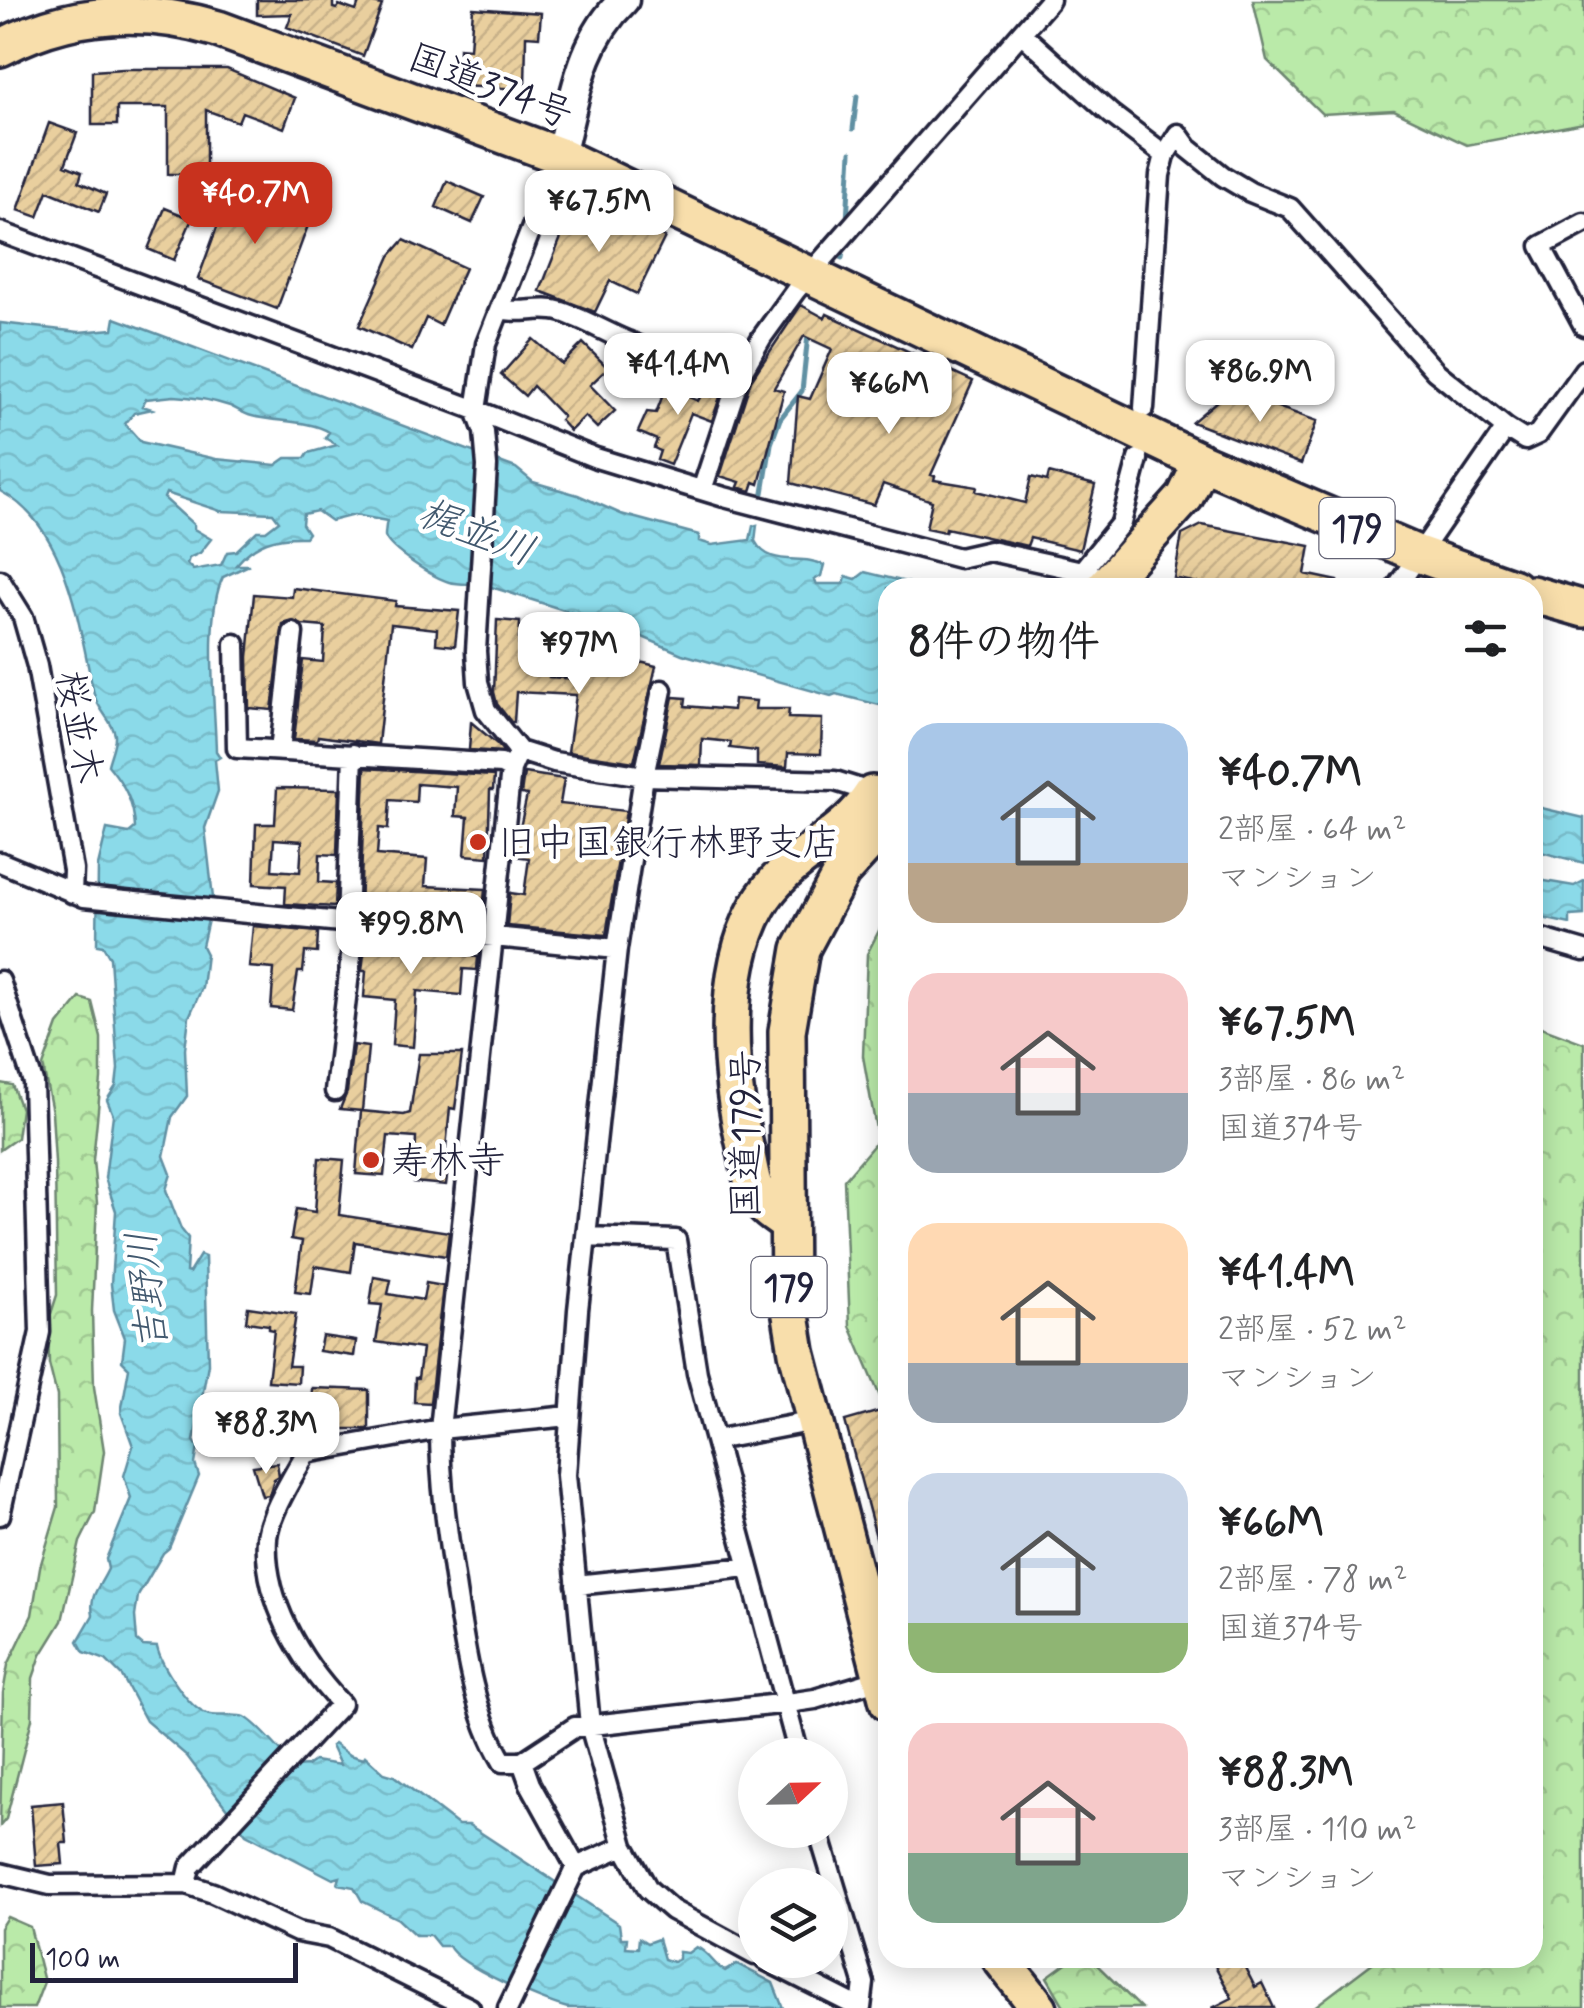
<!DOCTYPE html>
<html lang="ja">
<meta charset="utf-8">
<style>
body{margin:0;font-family:Mynerve,"Klee One",sans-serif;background:#f6f6f6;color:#202124;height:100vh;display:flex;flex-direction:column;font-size:38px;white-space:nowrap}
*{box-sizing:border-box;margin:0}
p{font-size:32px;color:#757577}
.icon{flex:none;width:55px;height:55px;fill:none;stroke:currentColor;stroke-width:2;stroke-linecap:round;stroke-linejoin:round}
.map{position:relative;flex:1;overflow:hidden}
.drawer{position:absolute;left:878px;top:578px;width:665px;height:1390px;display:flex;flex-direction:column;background:#fff;border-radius:30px;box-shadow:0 5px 25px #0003}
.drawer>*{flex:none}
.needle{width:65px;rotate:68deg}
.tools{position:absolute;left:738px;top:1738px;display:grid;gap:20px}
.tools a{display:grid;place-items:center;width:110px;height:110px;border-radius:50%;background:#fff;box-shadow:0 5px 25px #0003;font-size:50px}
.scale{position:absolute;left:30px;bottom:25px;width:268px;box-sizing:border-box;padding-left:10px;border:5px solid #22223b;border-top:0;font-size:28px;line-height:35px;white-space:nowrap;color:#22223b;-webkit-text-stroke:8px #fff;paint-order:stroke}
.price{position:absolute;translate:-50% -85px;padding:0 22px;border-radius:20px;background:#fff;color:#222;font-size:32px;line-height:65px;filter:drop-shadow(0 2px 5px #0008)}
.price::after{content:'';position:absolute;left:50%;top:60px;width:30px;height:22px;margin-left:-15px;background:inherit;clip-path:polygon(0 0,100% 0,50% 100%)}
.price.current{background:#c8321e;color:#fff}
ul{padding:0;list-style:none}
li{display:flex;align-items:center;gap:30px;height:250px;padding:0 30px}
li span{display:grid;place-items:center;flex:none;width:280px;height:200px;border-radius:30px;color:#555}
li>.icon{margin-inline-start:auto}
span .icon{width:120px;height:120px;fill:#fffc;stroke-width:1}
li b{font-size:42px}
h2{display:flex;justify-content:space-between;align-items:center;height:120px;padding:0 30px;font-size:42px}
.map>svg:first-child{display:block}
</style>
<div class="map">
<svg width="1584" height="2008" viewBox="0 0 1584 2008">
<defs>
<pattern id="forest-crowns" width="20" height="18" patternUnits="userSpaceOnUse" patternTransform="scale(2.5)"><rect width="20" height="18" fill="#baeaa9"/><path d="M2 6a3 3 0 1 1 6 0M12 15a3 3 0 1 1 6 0" fill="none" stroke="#a0c892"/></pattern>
<pattern id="water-waves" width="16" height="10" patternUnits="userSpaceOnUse" patternTransform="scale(2.5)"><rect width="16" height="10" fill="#8bdae9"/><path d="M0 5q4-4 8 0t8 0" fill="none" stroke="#78bbc9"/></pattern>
<pattern id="building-hatch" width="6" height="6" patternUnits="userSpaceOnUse" patternTransform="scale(2.5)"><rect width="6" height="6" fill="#e9cf9e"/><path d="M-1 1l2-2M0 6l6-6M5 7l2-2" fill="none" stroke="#c8b189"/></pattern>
</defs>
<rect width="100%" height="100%" fill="#fff"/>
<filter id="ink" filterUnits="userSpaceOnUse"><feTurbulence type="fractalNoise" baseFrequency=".01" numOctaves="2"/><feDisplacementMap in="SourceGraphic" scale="20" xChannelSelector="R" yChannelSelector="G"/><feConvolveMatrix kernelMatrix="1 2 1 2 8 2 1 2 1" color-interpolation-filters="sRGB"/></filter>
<g filter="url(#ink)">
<path fill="url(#forest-crowns)" stroke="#6e8672" stroke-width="2.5" d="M1253,0H1584V123L1467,145L1394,110L1322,114L1267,60Z
M887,915V1413L850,1326L844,1180L878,1140L863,1056L867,954Z
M80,998L92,1002L101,1038V1079L93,1160L97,1203L92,1311L94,1387L104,1451L95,1512L80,1542L62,1621L41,1655L33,1678L32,1719L6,1819L0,1826L3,1693L8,1665L32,1615L40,1567L58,1507L57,1396L49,1364L48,1323L57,1295L55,1162L52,1112L43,1066L58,1025Z
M1533,1024L1584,1043V2008H1313L1379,1958H1532Z
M0,1083L12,1085L21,1109L17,1138L0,1150Z
M7,1917L30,1927L44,1982L34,2008H0V1928Z
M1073,1958L1095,1963L1141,2008H1065L1047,1977Z"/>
<path fill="url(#water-waves)" stroke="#6190a3" stroke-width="2.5" fill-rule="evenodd" d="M115,318L516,468L533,482L578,495L621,514L699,535V541L712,545L750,540L753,526L757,525L755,541C770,569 801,553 824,565L821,576L814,580L817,584H844L846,576L856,579L865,572L926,587L888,588L887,707L836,694L831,696L682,654L624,629L488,586C475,583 462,585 449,582C435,578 389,550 385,536C385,534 386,523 387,521L354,515L331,521L317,511L303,514L302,524L308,533L305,537C276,536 255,542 236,565H249L223,577C204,616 215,706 216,751L220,757L215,760L218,791L205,828L213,898L202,946L206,954L202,988L189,1017L185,1049L187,1096L172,1117L164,1156L171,1174L166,1190L181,1229L188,1238L186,1272L189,1273L200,1255L205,1257L208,1364L194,1441L198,1447L195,1464L199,1476L169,1548L163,1553L138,1596L135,1616L137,1641L143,1646L157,1647C161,1665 189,1709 207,1714C218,1718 235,1713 245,1717C259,1724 283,1755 296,1767L307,1766L314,1761L340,1765L331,1746L334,1744L349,1755L363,1759L365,1756L384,1773L394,1776L458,1825H469L619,1924L621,1938H627L626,1947L638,1948L639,1938L647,1943L658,1939L664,1959L673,1962L679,1959V1952L688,1953L696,1947C709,1952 713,1965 725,1971L737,1964L773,1983L783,2008H568C544,2002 458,1966 449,1946H439L430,1935H415L398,1919L362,1901L354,1887L338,1884L340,1877L333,1879L246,1834L187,1756L146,1721L122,1676L106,1660L84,1652L78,1641L93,1615C89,1594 100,1587 108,1569L106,1559L131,1498L124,1476L133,1446L121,1413L129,1368L122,1361L125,1338L114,1310L111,1284L116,1211L105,1178L113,1115L107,1100L116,1086L118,1069L110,958L103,946L97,945L98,866L107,829L129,833L135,828C134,802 124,784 108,765C110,756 116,743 115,735C113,721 97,709 94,694C79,628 68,526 0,491V323L79,332L113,329ZM174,396C193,397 212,400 230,406C237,409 244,414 252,416C274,422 311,420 329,432L325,438L337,445L308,453L305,458H286L276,465L216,459L141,442L125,424L134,413L152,409L142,406L146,399ZM166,493L220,511L273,513L279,521L266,531H257L236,551L227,552L221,565L193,570L187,564L189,558L200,553L211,539L194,529V525L164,498Z
M1533,806L1584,818V863L1533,850Z
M1533,879L1574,886L1584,881V915L1570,916V924L1533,916Z"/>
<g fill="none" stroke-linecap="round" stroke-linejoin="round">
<path stroke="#6190a3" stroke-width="5" d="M853,129L857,96
M847,221L851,152
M842,258L843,251
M763,493L771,444L780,419L802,391L808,335"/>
</g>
<path fill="url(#building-hatch)" stroke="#22223b" stroke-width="2.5" fill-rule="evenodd" d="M257,0H333V8L337,9L339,5L356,11L360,0L382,5L363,56L287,27L292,14L257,15Z
M473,8L541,13L539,37L526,36L525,89L458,86L459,48L470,49Z
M124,69H227L295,98L284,128L242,112L238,122L206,110V174H168V107H117V125H92V71Z
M49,123L77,133L65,165L82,172L79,182L106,194L99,212L48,191L38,217L18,210Z
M447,181L484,197L472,223L436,207Z
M232,186L313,212L277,309L198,279Z
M586,197L621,212L619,215L665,237L637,294L610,281L595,312L540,291L575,202Z
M165,208L192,219L174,260L148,249Z
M404,240L465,268L440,325L426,318L412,350L359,326L390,256Z
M801,305L825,318L827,314L973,381L931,475L935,476L934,480L977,487L976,491L1025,503L1031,477L1047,481L1049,473L1095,485L1080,550L1030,538L1027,546L946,528L945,532L926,528L932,501L883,484L874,505L791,483L798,396L810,399L832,349L804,336L774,388L784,391L759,484L754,482L751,491L738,487L740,482L720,476L751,380Z
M533,339L562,364L583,343L608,368L590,385L615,411L597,428L585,416L570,431L560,420L563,417L533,386L525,396L501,375Z
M709,382L724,385L712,421L691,413L670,465L657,460L660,451L654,448L657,440L638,432L647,412L656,413L666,387L698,401Z
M1230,390L1317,421L1301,464L1192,422Z
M1202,525L1310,546L1305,574L1338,581L1337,588H1221L1174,578L1182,535Z
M293,588L396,601L395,606L459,611L455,646L436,644L437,629L391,624L378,744L318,736L317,740L294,739L303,660L323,662L325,627L302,625L293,621L283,624L272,710L249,708L248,657L254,594L292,597Z
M497,620L520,622L518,655L551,659L549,677L579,679L581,667L624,675L628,659L656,666L634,762L568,752L576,695L516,692L514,722H511L497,704L494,692Z
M673,697L686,698L685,706L733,710L734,699L756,701L755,709H789L788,718L822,719L821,754L788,753L787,767L757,765V751L730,748L731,742L702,739L701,765L659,764Z
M471,722L497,744L504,752L469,750Z
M365,768L494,776L493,790H490L488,857L465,855L468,817L455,816L457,787L417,784L416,802L390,800L388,829L379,828L377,855L427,859L425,886L485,889L482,923L360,911Z
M524,773L564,779L560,804L626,811L606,935L507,926L510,893L524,895L529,858L514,856L527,795L521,794Z
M277,788L339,789L337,855L320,854L319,882L336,883L335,907L285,904L286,886L254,884L256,824H275ZM274,839L302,841L300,872L272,870Z
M253,926L318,932L317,953L305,952L303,972H298L292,1010L271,1008L274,969L249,967Z
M366,937L455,946L454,954L478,957L477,970L463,969L461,995L417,991L413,1047L392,1045L395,1000L364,997L366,971H362Z
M353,1045L368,1047L362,1111L404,1115L410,1113L419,1054H462L455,1109L450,1108L444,1168H448L446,1185L414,1182L416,1138L388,1136L384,1176L356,1174L361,1111L340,1109L347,1092Z
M319,1158L344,1160L339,1215L449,1232L446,1256L355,1242L351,1272L315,1266L311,1294L295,1292L302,1241L291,1239L296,1209L315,1212Z
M374,1277L391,1280L388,1294L423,1300L426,1283L443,1286L430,1403L414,1402L415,1378H418L422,1349L376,1342L382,1305L370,1304Z
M248,1307L296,1314L288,1366H299L298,1383L268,1381L274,1330L269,1329V1325L246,1322Z
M322,1336L356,1341L354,1356L319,1351Z
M312,1388L369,1390V1429H311Z
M880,1411L888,1438V1563H883L845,1421Z
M277,1463L279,1476L274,1479L269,1495L262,1496L253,1466Z
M63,1802L67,1843H61L63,1864L36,1866L31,1805Z
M1211,1958H1240L1255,1987L1262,1983L1274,2008H1212L1232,1998Z"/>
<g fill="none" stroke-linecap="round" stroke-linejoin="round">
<g stroke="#22223b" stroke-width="25">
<path id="street" d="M1021,33L1111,114L1165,155
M1584,223L1541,246L1584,326
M0,232L476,410L486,344L560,156
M500,309C522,315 541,305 562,312C584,319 605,332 627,341C663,357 701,370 740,375
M1144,408L1160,175L1165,155L1178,134L1188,148L1223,176L1250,192L1290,208L1435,371L1506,428L1525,440L1538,434L1584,370
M702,490L740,375L762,337L796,290L1050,0
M1082,571L1121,523L1138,459
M0,580L23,617L37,666L73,870L72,893
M1133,585L1141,588
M1396,588L1506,428
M235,644L237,748L501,764L511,769
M662,690L644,776L617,949L578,1310L566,1475L590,1725L624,1846L648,1889L672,1910L755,1955
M280,751L293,633
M519,751L511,769L440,1429C440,1485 448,1537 456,1591C465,1649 473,1712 503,1762H522L575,1727L788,1703L815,1699L881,1679L886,1684
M877,794L835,781L644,776L554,762L519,751L486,710L478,682L476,651L487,466L484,432L476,410L596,458L724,497L959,558L990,551L1091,573
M0,862L84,897L617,949
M347,923L353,754
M1532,936L1584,951
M0,981L33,1082L40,1332L0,1515
M335,1091L355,923
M586,1237L676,1240L697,1373L799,1755
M715,1440L814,1421
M576,1585L748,1567
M522,1762L530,1784L576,1867
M818,1830L864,1983L861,2008
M0,1873L50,1885L186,1884L213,1893L297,1932L329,1938L470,2008
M186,1884L190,1867L341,1704C300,1661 263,1599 267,1538C269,1514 294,1475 306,1453L440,1429L569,1416
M765,1960L860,2008
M508,2008L576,1867L624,1846"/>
</g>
<g stroke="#22223b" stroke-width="35">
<path id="secondary" d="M560,156C575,98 580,42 624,0"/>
</g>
<g stroke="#22223b" stroke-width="42">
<path id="highway" d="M0,48C70,11 142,6 218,29L560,156L1202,462L1418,554L1514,588
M1103,588L1185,497L1202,462
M1532,594L1584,609
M888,822L842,872L801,949L787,1031L789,1303L797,1352L888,1702
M788,1225C781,1219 770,1213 764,1206C753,1192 750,1171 747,1155C729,1080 719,976 758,906C785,857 843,840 872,794
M1000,1958L1039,2008"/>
</g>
<use href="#street" stroke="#fff" stroke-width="18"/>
<use href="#secondary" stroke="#fff" stroke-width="28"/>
<use href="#highway" stroke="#f8deab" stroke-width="35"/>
</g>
</g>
<g fill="#c8321e" stroke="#fff" stroke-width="4">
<circle cx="478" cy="842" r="10"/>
<circle cx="371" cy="1160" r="10"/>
</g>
<g text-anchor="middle" stroke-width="9" stroke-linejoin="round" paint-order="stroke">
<g fill="#fff" stroke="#646476" stroke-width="2.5">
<rect x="1319.5" y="498" width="75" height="60" rx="8"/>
<rect x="751.5" y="1257" width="75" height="60" rx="8"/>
</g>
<g font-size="35" font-weight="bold" fill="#22223b">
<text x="1357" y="540">179</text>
<text x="789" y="1299">179</text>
</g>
<g font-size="38" fill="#22223b" stroke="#fff">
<text transform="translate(491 85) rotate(21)" y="13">国道374号</text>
<text transform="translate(80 727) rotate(80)" y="13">桜並木</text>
<text transform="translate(745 1134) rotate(-90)" y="13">国道179号</text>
</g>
<g font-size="38" fill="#22223b" stroke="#fff" text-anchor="start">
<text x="498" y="855">旧中国銀行林野支店</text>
<text x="391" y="1173">寿林寺</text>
</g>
<g font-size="40" font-style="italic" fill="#42596f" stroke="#fff">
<text transform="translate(477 531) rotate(21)" y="14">梶並川</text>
<text transform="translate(146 1291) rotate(-96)" y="14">吉野川</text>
</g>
</g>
</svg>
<div class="tools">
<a><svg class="needle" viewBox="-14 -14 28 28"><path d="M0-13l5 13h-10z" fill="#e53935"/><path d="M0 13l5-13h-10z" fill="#757577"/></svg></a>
<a><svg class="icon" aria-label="layers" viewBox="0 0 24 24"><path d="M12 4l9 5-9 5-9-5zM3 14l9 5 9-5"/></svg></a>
</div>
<div class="scale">100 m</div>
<b class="price current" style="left:255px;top:247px">¥40.7M</b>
<b class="price" style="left:599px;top:255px">¥67.5M</b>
<b class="price" style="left:678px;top:418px">¥41.4M</b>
<b class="price" style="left:1260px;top:425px">¥86.9M</b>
<b class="price" style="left:889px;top:437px">¥66M</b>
<b class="price" style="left:579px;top:697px">¥97M</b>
<b class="price" style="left:411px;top:977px">¥99.8M</b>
<b class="price" style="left:266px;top:1477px">¥88.3M</b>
<section class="drawer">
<h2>8件の物件<svg class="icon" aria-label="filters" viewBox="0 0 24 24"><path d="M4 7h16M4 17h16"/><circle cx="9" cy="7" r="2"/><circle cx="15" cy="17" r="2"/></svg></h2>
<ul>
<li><span style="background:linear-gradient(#a9c7e8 70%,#b9a48a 0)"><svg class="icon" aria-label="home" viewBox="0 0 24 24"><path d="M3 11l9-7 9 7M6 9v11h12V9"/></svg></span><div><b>¥40.7M</b><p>2部屋 · 64 m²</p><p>マンション</p></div></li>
<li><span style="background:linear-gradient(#f6c9c9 60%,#9aa5b1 0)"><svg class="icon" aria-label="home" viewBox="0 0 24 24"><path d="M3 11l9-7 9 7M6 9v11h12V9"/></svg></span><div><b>¥67.5M</b><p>3部屋 · 86 m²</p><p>国道374号</p></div></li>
<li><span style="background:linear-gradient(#ffd9b3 70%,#9aa5b1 0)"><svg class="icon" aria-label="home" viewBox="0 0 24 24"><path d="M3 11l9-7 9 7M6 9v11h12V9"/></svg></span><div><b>¥41.4M</b><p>2部屋 · 52 m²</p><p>マンション</p></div></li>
<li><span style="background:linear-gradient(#c9d6e8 75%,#8fb573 0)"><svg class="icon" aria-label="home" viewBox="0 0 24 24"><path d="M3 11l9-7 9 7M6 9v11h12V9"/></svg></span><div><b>¥66M</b><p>2部屋 · 78 m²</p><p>国道374号</p></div></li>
<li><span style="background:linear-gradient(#f6c9c9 65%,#7fa58c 0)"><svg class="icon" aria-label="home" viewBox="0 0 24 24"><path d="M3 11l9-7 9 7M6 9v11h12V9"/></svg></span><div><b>¥88.3M</b><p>3部屋 · 110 m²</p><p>マンション</p></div></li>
</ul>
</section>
</div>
